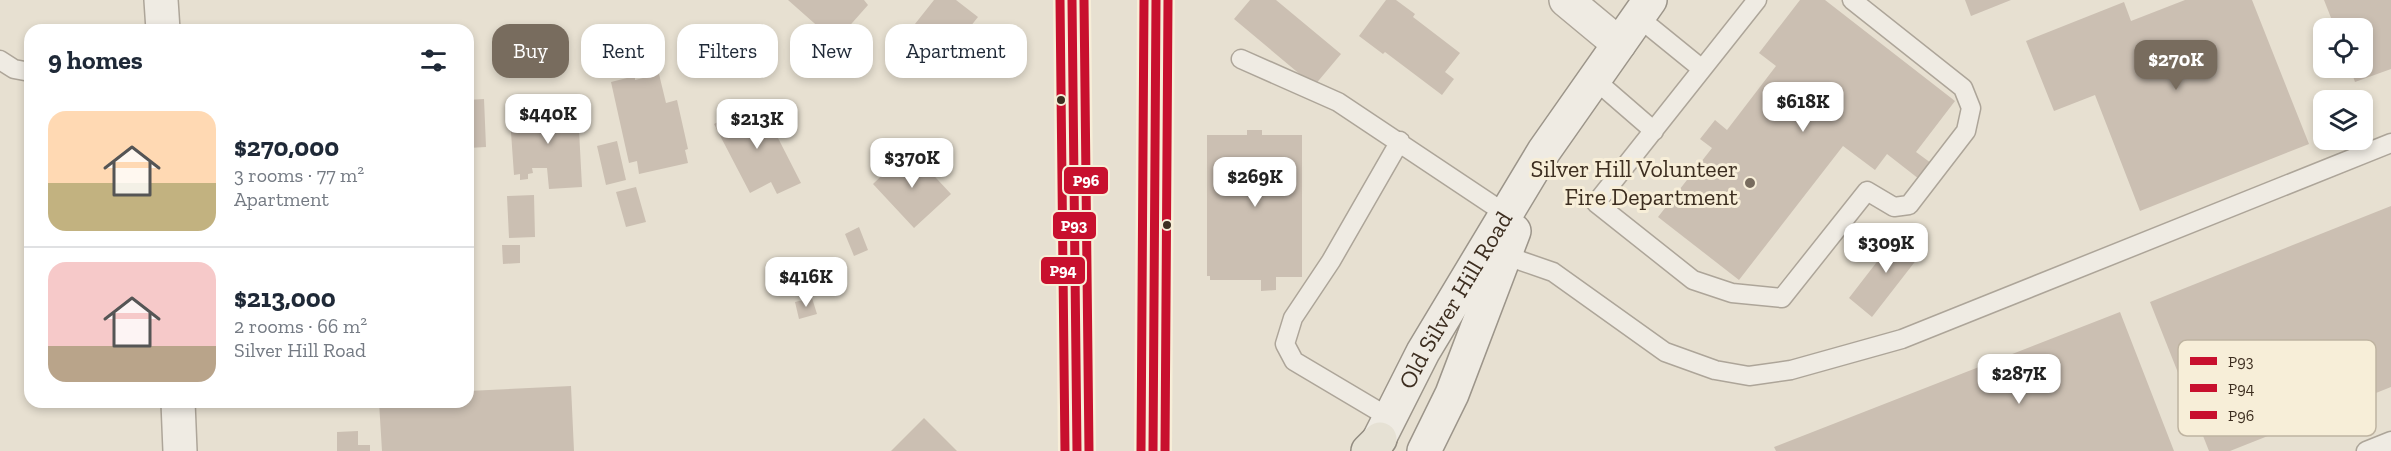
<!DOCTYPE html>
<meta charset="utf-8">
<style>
body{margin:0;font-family:"Zilla Slab",serif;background:#f2f2f3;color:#1f2937;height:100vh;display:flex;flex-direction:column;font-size:22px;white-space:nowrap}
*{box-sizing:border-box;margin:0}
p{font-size:20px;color:#747a83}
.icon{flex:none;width:33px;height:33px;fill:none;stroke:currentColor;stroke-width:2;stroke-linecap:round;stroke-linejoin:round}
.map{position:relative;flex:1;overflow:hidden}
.side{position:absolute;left:24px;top:24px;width:450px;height:384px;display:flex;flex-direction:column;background:#fff;border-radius:18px;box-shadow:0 3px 9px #0003}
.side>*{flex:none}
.hud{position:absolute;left:492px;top:24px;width:570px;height:54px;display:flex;gap:12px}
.tools{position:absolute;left:2313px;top:18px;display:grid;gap:12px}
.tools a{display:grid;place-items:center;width:60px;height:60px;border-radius:12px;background:#fff;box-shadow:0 3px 9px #0003;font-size:30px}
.price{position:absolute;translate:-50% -51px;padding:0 14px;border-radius:12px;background:#fff;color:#222;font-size:20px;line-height:39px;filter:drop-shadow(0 2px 3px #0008)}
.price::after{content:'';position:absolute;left:50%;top:36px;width:18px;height:14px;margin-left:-9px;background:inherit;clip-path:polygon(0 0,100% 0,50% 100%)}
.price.active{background:#786c5e;color:#fff}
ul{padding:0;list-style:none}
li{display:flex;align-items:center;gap:18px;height:150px;padding:0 24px}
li+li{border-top:2px solid #e0e1e3}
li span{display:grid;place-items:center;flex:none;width:168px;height:120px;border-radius:18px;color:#555}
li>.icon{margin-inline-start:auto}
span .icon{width:72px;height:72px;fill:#fffc;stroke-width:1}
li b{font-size:26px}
h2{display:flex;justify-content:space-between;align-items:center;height:72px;padding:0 24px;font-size:26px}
.chip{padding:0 21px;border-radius:18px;background:#fff;box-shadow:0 3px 9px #0003;font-size:21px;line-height:54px}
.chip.active{background:#786c5e;color:#fff}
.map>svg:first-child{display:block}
</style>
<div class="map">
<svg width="2391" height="451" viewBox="0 0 2391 451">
<rect width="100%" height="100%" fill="#e7e0d1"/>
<path fill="#cbbfb2" d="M788,0H864L868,5L845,31L840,27L831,38Z
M934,0H956L978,17L946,57L911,29Z
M1250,0H1276L1341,54L1314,86L1234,19Z
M1386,0H1396L1415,14L1413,17L1460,53L1445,72L1454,79L1442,95L1385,52L1383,54L1359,36Z
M1800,0H1825L1955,101L1916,152L1931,163L1919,179L1887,154L1875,170L1843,146L1739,280L1658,217L1712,148L1700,139L1715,120L1727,130L1776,66L1759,53Z
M1965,0H2011L1971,16Z
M2185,0H2252L2309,144L2140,211L2095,95L2054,111L2026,41L2124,2L2131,21Z
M2324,0H2391V69L2355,82L2350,68H2362V28H2335Z
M659,74L666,103L677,100L688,149L685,150L688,163L639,174L637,161L629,163L611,82L635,76V80Z
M484,99L486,147L468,148V100Z
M759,101L801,183L777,194L771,182L750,193L714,124Z
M563,102V112L578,111L582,187L549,189L547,168H532L533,173L528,174V179L520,180V174L514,175L510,118H514V113L526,112L527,116L542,114V104Z
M1247,130H1262V135H1302V277H1276V290L1261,291V280H1210V276H1207V135H1247Z
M617,141L626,180L606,185L597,146Z
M909,149L951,194L914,228L873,184Z
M636,187L646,222L626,227L616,192Z
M534,195L535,237L509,238L507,196Z
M2391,206V387L2230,451H2209L2150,302Z
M859,227L868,250L854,256L845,234Z
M1900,232L1924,250L1872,317L1849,298Z
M502,245H520V263L503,264Z
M812,298L817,314L799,319L795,302Z
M2120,312L2174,451H1776L1774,447Z
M571,386L574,451H382L379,402H468V391Z
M924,418L957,451H891Z
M358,431V445H370V451H337V432Z"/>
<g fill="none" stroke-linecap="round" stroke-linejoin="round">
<g stroke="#ada599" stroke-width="21">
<path id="lane" d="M1757,0L1596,203L1693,280L1732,293L1782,298L1867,191L1894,207L1909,205L1966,131L1971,108L1963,88L1852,0
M1638,17L1702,69
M1241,59L1338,102L1506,214
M0,60L14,69L30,72
M1594,79L1654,131
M1504,255L1553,272L1665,352L1715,370L1749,376L1791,370L1902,339L2391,143
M1390,418L1294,361L1285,344L1293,318L1331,261L1400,141
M2366,451L2391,441"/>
</g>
<g stroke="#ada599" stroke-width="36">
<path id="street" d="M161,0L163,30
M1566,0L1619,44
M178,402L180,451"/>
</g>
<g stroke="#9c958a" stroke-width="36">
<g id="secondary">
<path id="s1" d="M1373,451L1423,352L1544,151L1650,0"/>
<path d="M1424,451L1452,394L1514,231"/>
</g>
</g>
<g stroke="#928b80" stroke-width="36">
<path id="primary" d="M1072,0L1077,451
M1153,451L1156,0
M1368,451L1380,439"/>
</g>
<use href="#lane" stroke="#efebe3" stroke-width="18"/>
<use href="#street" stroke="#efebe3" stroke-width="33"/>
<use href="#secondary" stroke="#efebe3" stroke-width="33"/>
<use href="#primary" stroke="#e6e1d4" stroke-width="33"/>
<g stroke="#f7eed8" stroke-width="14">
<path id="bus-1" d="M1072,0L1077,451
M1153,451L1156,0"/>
</g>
<g stroke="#f7eed8" stroke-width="14">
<path id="bus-2" d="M1060,0L1065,451
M1165,451L1168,0"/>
</g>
<g stroke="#f7eed8" stroke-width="14">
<path id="bus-3" d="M1084,0L1089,451
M1141,451L1144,0"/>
</g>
<use href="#bus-1" stroke="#c8102e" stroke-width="9"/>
<use href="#bus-2" stroke="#c8102e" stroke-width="9"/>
<use href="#bus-3" stroke="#c8102e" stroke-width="9"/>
</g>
<g fill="#3d2e20" stroke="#f7eed8" stroke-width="2">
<circle cx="1061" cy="100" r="5"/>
<circle cx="1167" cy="225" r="5"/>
</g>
<circle fill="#786c5e" stroke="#f7eed8" stroke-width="2" cx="1750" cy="183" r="6"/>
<g text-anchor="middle" stroke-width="6" stroke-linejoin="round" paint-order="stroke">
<g font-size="24" fill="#3d2e20" stroke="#f7eed8" text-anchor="end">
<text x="1738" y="177">Silver Hill Volunteer<tspan x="1738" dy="28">Fire Department</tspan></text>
</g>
<g font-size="24" fill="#3d2e20" stroke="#f7eed8">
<text dy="8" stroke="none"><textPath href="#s1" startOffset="172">Old Silver Hill Road</textPath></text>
</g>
</g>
<rect x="2178" y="340" width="198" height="96" rx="9" fill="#f7eed8" stroke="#bfb4a1" stroke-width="1.5"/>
<rect x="2190" y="357" width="27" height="8" fill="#c8102e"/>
<rect x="2190" y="384" width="27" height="8" fill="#c8102e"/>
<rect x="2190" y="411" width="27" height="8" fill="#c8102e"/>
<g font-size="16" fill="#3d2e20">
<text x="2228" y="367">P93</text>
<text x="2228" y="394">P94</text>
<text x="2228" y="421">P96</text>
</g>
<g stroke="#f7eed8" stroke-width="2">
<rect x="1063" y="166" width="46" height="29" rx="6" fill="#c8102e"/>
<rect x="1052" y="211" width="45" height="29" rx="6" fill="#c8102e"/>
<rect x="1040" y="256" width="46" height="29" rx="6" fill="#c8102e"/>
</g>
<g font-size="16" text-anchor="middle" font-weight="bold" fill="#fff">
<text x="1086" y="186">P96</text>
<text x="1074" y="231">P93</text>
<text x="1063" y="276">P94</text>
</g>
</svg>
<div class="tools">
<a><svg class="icon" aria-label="locate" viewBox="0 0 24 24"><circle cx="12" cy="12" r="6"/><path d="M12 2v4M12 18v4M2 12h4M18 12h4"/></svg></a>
<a><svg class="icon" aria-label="layers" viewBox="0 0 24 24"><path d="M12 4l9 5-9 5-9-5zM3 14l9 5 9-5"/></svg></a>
</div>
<b class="price active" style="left:2176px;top:91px">$270K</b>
<b class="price" style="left:1803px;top:133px">$618K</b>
<b class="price" style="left:548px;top:145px">$440K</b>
<b class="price" style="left:757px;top:150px">$213K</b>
<b class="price" style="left:912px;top:189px">$370K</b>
<b class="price" style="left:1255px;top:208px">$269K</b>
<b class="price" style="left:1886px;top:274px">$309K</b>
<b class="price" style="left:806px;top:308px">$416K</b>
<b class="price" style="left:2019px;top:405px">$287K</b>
<div class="hud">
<a class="chip active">Buy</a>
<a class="chip">Rent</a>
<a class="chip">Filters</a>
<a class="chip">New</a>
<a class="chip">Apartment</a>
</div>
<section class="side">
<h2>9 homes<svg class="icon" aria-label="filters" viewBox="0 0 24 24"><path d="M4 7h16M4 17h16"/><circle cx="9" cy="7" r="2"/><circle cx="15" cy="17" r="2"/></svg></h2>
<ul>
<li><span style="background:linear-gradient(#ffd9b3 60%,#c2b280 0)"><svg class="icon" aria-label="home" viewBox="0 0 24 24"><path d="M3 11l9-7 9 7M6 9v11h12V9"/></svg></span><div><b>$270,000</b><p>3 rooms · 77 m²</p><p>Apartment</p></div></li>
<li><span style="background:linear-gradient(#f6c9c9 70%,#b9a48a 0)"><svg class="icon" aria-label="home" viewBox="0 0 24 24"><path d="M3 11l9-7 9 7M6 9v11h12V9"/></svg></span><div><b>$213,000</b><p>2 rooms · 66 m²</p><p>Silver Hill Road</p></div></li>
</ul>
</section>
</div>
